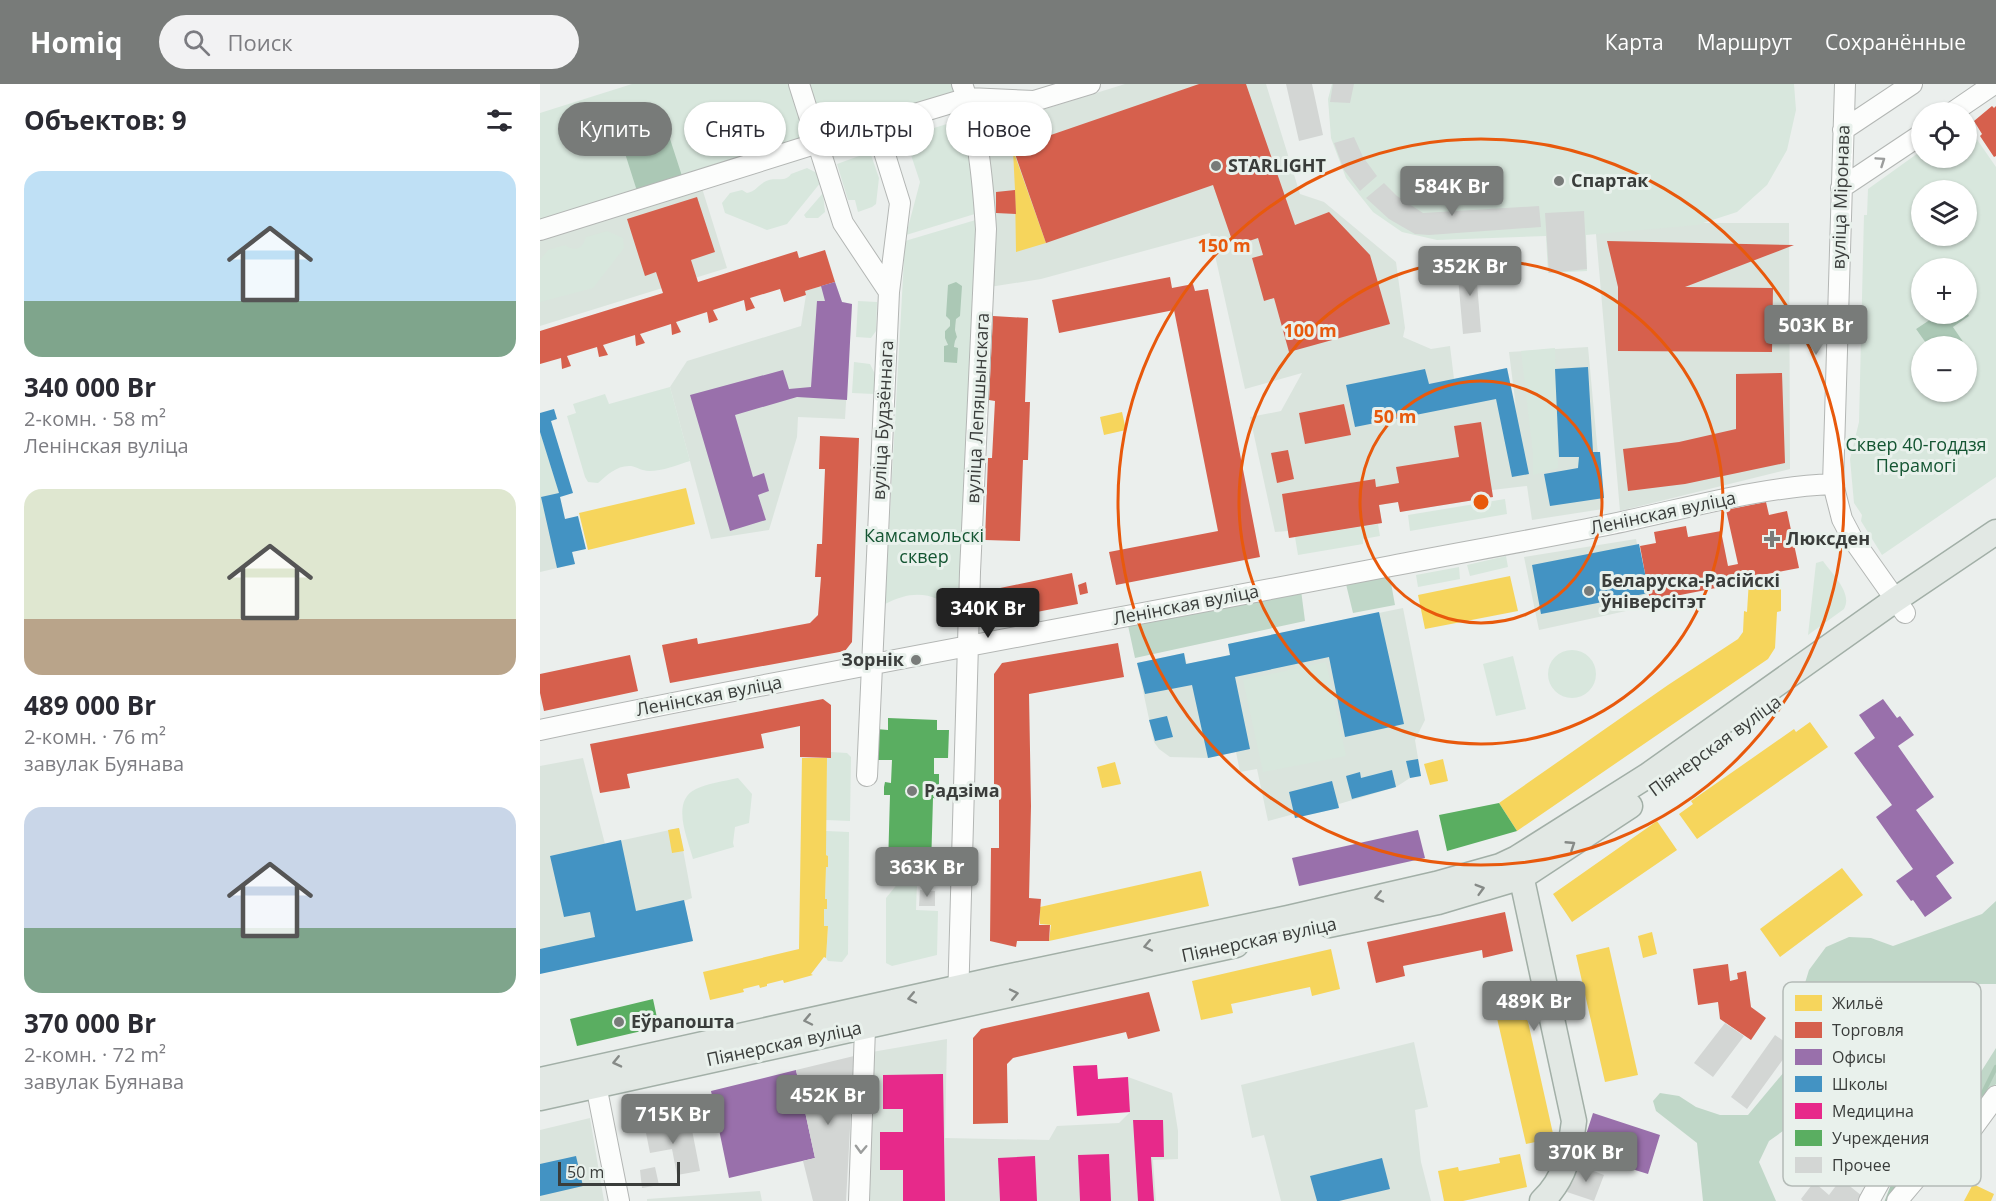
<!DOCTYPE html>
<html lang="ru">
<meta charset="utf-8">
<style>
body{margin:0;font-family:"Open Sans",sans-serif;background:#f2f2f3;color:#2b2b33;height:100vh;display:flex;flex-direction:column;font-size:22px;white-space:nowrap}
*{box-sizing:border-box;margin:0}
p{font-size:20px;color:#7c7c81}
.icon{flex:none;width:33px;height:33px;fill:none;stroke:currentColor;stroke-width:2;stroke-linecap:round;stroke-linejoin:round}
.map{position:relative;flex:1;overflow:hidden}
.side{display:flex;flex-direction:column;background:#fff;width:540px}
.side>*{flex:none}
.banner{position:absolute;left:18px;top:18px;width:570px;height:54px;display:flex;gap:12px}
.fabs{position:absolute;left:1371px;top:18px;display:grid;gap:12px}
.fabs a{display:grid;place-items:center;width:66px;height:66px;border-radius:50%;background:#fff;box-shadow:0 2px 4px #0004;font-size:30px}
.scale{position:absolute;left:18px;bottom:15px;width:122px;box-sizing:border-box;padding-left:6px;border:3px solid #3a3d3b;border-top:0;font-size:16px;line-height:21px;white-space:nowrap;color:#3a3d3b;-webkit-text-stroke:4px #e9f1ec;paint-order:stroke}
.price{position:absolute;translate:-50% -51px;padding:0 14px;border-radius:6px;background:#787b79;color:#fff;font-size:20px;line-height:39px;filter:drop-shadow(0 2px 3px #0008)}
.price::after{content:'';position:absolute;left:50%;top:36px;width:18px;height:14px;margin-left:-9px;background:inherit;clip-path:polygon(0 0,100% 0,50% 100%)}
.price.active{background:#222;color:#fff}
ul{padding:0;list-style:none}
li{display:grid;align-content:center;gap:12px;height:318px;padding:0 24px}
li span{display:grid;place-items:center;height:186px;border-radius:18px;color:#555}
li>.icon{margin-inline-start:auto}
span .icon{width:108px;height:108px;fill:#fffc;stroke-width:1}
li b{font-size:26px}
h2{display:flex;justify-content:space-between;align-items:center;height:72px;padding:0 24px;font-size:26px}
.tag{padding:0 21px;border-radius:27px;background:#fff;box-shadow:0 2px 4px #0004;font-size:21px;line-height:54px}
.tag.active{background:#787b79;color:#fff}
header{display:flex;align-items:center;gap:36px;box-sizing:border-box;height:84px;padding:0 30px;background:#787b79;color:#fff}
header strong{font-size:28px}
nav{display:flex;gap:33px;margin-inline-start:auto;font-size:21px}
.search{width:420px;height:54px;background:#f2f2f3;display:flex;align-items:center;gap:15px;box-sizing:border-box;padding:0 21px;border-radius:33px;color:#7c7c81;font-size:22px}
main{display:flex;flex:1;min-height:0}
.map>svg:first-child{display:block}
</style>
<header>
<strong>Homiq</strong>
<div class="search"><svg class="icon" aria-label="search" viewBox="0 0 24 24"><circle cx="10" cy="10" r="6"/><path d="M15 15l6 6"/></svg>Поиск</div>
<nav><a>Карта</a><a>Маршрут</a><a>Сохранённые</a></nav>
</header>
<main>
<section class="side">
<h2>Объектов: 9<svg class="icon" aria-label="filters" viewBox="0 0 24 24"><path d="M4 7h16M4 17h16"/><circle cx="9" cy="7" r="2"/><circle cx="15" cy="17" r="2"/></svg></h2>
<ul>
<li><span style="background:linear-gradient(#bfe0f5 70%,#7fa58c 0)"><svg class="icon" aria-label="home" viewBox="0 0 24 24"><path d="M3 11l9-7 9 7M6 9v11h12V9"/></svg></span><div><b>340 000 Br</b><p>2-комн. · 58 m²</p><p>Ленінская вуліца</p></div></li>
<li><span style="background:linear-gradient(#dfe7d0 70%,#b9a48a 0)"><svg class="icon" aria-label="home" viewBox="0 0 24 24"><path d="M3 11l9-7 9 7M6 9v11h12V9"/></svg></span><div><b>489 000 Br</b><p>2-комн. · 76 m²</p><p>завулак Буянава</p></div></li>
<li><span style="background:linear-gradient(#c9d6e8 65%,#7fa58c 0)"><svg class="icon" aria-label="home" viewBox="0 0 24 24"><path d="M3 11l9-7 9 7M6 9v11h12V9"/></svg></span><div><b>370 000 Br</b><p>2-комн. · 72 m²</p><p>завулак Буянава</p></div></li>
</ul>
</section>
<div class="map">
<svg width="1456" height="1117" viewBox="0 0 1456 1117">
<rect width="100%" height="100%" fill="#ebefed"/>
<path fill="#dae4dd" d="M585,0H726L760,110L784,118L856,178L865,244L863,253L891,265L910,262L914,295L967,284L976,324L969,268L1048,263L1063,425L992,436L987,402L952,406L953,413L860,428L858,418L839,421L842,439L749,454L748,447L735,448L710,333L741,327L762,289L705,305L670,149L501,195L443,204L446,145L425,50Z
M161,101L187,184L0,242V150Z
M1055,139H1249L1250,385L1080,427Z
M295,198L302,218L312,220L305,335L258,333L257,353L229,446L171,455L130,303L147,277L261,242L266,211L265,207Z
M0,348L19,409L35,480L0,488Z
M1096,455L1109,522L999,546L984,473Z
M863,524L885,636L875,656L881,692L870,694L856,703L799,720V724L755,734L754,730L728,737L717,685L700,688L696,668L668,674L630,673L619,665L614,658L597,579L644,569L647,580L690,571L688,560Z
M43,674L65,760L139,744L152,814L144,817L153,857L0,889V682Z
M407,955L405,1054L509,1056L517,1042L579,1039L590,1028L588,993L632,1009L638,1047V1075L613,1076L616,1117H326L332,968Z
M874,958L888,1023L875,1026L881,1078L891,1117H741L724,1051L712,1054L701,1001Z
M50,1034L64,1117H0V1046Z
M220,1107L222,1117H107V1115Z"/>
<path fill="#d8e7dd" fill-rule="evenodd" d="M92,0H414L418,9L0,140V29Z
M792,0H1254L1256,26L1247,66L1227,101L1197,128L1157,141L1046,151L1047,187L1008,189L1006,152L897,156L862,148L833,128L806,94L791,54L788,15Z
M423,35L438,129L366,151L380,98L365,53Z
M1427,41L1456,83V393L1342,471L1321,437L1322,431L1314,419L1310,375L1319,338L1324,131H1327L1328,105L1381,67L1382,74H1426ZM1382,106H1426V152H1382ZM1382,184H1426L1427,227L1429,232L1413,243L1436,278L1427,285L1426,308H1382V262H1388L1376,245L1397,231L1382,230Z
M330,68L339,94L336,120L332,123L318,128L315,116H308L297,80Z
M267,84L277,89L281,98L247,140L227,146L185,129L182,119L190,109L202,106L207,109C217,107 219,99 229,96C237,94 246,98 251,90Z
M283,109L285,128L278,134H266L264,131Z
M439,135L418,529C394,507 372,506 345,520L365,157ZM416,235L415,246L417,253L415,257L414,264H417L404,278L405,262H408L405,247L410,242V236Z
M67,147L83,154L84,164L53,204L0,218V176L8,166L25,161C35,168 43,165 46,153Z
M318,217L337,218L336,247L331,254L316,253Z
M1015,264L1018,384L993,391V370L981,267Z
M314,278L330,280L335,290L334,310L312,309Z
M130,303L150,377C137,381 123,387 109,387C102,387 97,383 91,382C77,381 67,391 58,399L48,398L45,393L27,332L36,329L33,320L65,310L69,320Z
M0,348L19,409L1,413L5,433L0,434Z
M965,415L967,430L870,447L868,431Z
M838,440L840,452L823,455V460L758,471L755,453Z
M966,472L968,483L930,492L927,481Z
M1283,477C1292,490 1313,509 1304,525L1268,551L1276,479Z
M919,483L920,495L878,503L876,491Z
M1008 590a24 24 0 1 1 48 0a24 24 0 1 1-48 0Z
M973,572L986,625L956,632L943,580Z
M786,578L806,672L723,688L703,596Z
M291,668L307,669L311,673L310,737L286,736L287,674H291Z
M198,694L212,710L209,739L195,743L193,759L194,763L153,775C148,755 130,717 156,705C168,699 185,697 198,694Z
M286,747L309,748L308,870L302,878L288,877L286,874L288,843L284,842V825H287V816L285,815L286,783L288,782V772L286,771Z
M359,798H377L376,826L398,827L397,871L352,882L346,879V814Z"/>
<path fill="#c0d7c8" d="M849,488L855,521L813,529L805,496Z
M761,506L765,537L595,574L587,537Z
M1456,817V900H1435L1408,923L1341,991L1311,1008L1281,1020L1229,1057L1219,1078L1236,1117H1163L1157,1059L1116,1027L1113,1017L1120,1009L1139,1012L1156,1023L1180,1031H1208L1254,976L1259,951L1268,926L1265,899L1269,886L1286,863L1309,853L1331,854L1353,862L1442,830Z
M1456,964V1000L1443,1016L1436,1012L1432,1002Z"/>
<path fill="#abc8b5" d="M120,24L142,92L97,107L75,38Z
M416,198L422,202L420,232L416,235L415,246L417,253L415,257L414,263L418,264L417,279L404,278V262L408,261L405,254V247L410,242V236L406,232L408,201Z
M1427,227L1429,232L1413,243L1426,262H1388L1376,245L1397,231L1396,230H1426Z"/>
<path fill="#f6d55c" d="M473,66L506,159L476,168L475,106Z
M582,328L586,346L564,351L560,333Z
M146,404L155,440L48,466L39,429Z
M1239,489L1241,491V527L1237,528L1235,564L1228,575L977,747L959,719L1128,601L1198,555L1203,548L1204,527L1207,528L1209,496Z
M970,492L978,527L885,545L878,511Z
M1270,638L1288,663L1157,755L1139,730L1153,720L1151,717L1254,645L1256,648Z
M262,674H287L286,771L288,772V783H286L285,815H287V825H284V842H288L286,874L284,873L271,890L273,891L244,899L243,896L227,900V902L220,904L219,901L203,905L204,908L170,916L163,888L259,865Z
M903,675L908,697L890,701L884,680Z
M575,678L581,700L562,704L557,683Z
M1117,737L1137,766L1032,838L1013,810Z
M139,744L144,767L132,769L128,746Z
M1302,784L1323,811L1240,873L1220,845Z
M661,787L669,822L509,857L511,841L500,840V823Z
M1112,848L1117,870L1103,874L1098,852Z
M1069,863L1098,991L1065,998L1036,871Z
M791,865L800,905L772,912L770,903L691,920L693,929L661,936L652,897Z
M980,902L1014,1054L986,1060L951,908Z
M980,1070L987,1103L923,1117H904L898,1087L918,1083L919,1087L960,1079L959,1074Z
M1433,1100L1454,1110L1451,1117H1424Z"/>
<path fill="#d6604d" d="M659,0H706L755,141L789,128L830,171L850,240L749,268L734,214L724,217L712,174L723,171L718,154L694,162L673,101L506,159L473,64Z
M1452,22L1454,24L1456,22V72L1454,73L1440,52L1442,50L1434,37Z
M475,106L476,130L456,129V108Z
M157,113L175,168L151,176L158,198L257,167L259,174L285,166L295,198L265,207L266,211L244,218L240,205L210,214L215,224L206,227L204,216L173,226L178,236L169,239L167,228L136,238L141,248L132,251L131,240L100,250L105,259L96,262L95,251L63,261L68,271L59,273L57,263L27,272L31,282L22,285L21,274L0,280V247L123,209L116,188L105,192L87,135Z
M1067,157L1254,161L1145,203L1233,204L1232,268L1078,267V203Z
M630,193L632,204L653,200L655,207L668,205L720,473L576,501L569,468L678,447L634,226L519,249L512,216Z
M453,232L488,234L485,318H490L488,376H483L480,457L445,456L448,374H452L455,317L449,316Z
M1242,289L1245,379L1145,400L1088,407L1083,365L1139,358L1196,345V290Z
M804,320L811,351L765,360L759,329Z
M941,338L953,413L860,428L858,418L839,421L842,439L749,454L742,410L835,395L836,403L859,399L856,383L919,373L914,342Z
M280,352L319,354L312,558L305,567L130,599L122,561L157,554L158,560L270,539L278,531L281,493H275L277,460H282L285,385H279Z
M748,366L754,395L737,399L731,369Z
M1226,418L1229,431L1247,427L1259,484L1201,495L1200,492L1190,495L1191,501L1110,517L1100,462L1116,459L1114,448L1146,442L1148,453L1181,447L1188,482L1198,480L1186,426Z
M532,489L538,520L445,538L441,534V508Z
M546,498L548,509L540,511L538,501Z
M578,559L584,593L489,610L491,722L489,814L501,815L499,841H510L509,857H477L476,863L450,857L451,764H459V714H454V590L462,579Z
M90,571L98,607L4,627L0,609V590Z
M283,615L291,621V674L260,673V642L221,650L224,664L87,690L90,704L60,709L50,660Z
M965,828L973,867L943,874L942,866L863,882L865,892L836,899L827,858Z
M1188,880L1190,897L1198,895L1197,889L1206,887L1211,923L1226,934L1211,956L1180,935L1178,918L1158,921L1153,885Z
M609,908L620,947L588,955L586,948L473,974L467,980L468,1039L433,1040V954L441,945Z"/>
<path fill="#9970ab" d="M295,198L302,218L312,220L307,316L257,313L195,331L213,393L224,389L229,407L218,411L226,436L190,447L150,311L243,286L249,305L271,303L277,217H285L281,202Z
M1343,615L1357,634L1360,632L1374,651L1358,662L1394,713L1376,726L1414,779L1396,792L1412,814L1385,833L1373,816L1371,817L1356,797L1373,785L1336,733L1352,721L1314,669L1335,654L1319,631Z
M878,746L885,774L759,802L752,774Z
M256,986L275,1074L189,1094L171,1007Z
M1053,1029L1120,1051L1108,1090L1040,1069Z"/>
<path fill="#4393c3" d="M1048,283L1053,368H1060L1064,414L1010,422L1004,390L1038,384L1039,373H1019L1015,285Z
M967,284L989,390L972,393L956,315L815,343L806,301L885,285L889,300Z
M14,325L17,335L11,337L33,409L20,413L25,435L38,432L46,465L32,468L35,480L17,484L1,413L19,409L0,348V329Z
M1099,460L1109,509L1001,530L992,481Z
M839,528L864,640L805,653L789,573L695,593L710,665L668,674L652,601L605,610L597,579L644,569L646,580L690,571L688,560Z
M627,632L633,653L615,657L609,636Z
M878,675L881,692L870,694L866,677Z
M852,686L856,703L812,715L806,692L820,688L821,694Z
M792,697L799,724L755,734L749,708Z
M81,756L96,827L144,816L153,857L0,890V865L55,853L50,828L24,833L10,772Z
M36,1072L43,1102L0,1112V1080Z
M842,1074L850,1105L799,1117H777L770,1092Z"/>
<path fill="#e7298a" d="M557,981L558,995L588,993L590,1028L537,1032L533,982Z
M403,990L405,1117H363V1086H340V1048H363V1025H343V991Z
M593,1036H623L624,1073H611L614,1117H598Z
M569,1070L571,1117H540L538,1071Z
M495,1072L497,1117H460L458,1074Z"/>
<path fill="#5aae61" d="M348,634L397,636V646H409L408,674H394V690H399V715L393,714L391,783L348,782L350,711H344V703L345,698L351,699L352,676H335L336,645L348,646Z
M959,719L977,747L907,767L899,731Z
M113,915L119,943L37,962L30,935Z"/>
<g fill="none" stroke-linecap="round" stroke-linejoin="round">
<path stroke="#abc8b5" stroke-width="4.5" d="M1374,1076L1390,1061L1397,1060L1403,1053L1408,1051L1435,1020L1437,1012L1443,1009L1456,983
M1347,1117L1354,1099L1365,1087"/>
</g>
<path fill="#d3d6d4" d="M746,0H772L783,51L759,57Z
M793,0H814L810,19L790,18Z
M814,53L823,73L837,92L820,107L804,86L794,59Z
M844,99L857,112L883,129L999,122L1001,143L889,151L875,150L849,135L826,114Z
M1044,127L1047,185L1009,189L1005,129Z
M942,180L944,198L937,199L941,248L923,250L917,182Z
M380,806L395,807V822H379Z
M1185,939L1204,952L1173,993L1154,979Z
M1235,951L1252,963L1207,1025L1191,1013Z
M314,972L306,1117H273L263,1077L275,1074L256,986Z
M131,1035L133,1050L152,1046L160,1087L137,1091L132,1065L110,1069L104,1039Z
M1038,1081L1064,1091L1054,1117L1027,1108Z
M115,1083L119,1101L102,1104L100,1086Z
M1301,1095L1322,1112L1318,1117H1263L1261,1115L1274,1098L1289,1111Z"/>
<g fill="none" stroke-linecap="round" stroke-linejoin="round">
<g stroke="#b3b6b4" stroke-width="22">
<path id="minor" d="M259,0L303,139L349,208L327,692
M1305,0L1293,400L1302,435L1312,454L1365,529
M1413,28L1454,0
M336,42L360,119L349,208
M1303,46L1372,0
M1301,104L1382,50
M0,146L278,59L428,14L494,17L550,0
M0,646C283,587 567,537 851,482C924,468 998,455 1072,440C1145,425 1218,403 1293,400
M418,918L430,488L446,145C443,100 438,42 422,0
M56,1001L79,1117
M319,1117L325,944
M1329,1117L1340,1097L1355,1078L1384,1085
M1357,1117L1384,1085L1426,1053L1456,1012"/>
</g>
<g stroke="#a2afa7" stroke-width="27">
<path id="major" d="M978,777L1034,1037C1030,1068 1026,1094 1002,1117
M789,841L898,818L982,793L1090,722
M0,996L457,895L748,834L896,800L960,782L977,774L1107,692L1355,516L1456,448
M0,1014L696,861"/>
</g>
<use href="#minor" stroke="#fcfdfc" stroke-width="20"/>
<use href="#major" stroke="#e2e8e4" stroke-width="24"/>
</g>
<defs><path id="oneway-chevron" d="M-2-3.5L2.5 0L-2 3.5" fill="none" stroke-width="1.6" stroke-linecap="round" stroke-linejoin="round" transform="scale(1.5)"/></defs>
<g stroke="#9b9d9c">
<use href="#oneway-chevron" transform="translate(1341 77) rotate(-34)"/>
<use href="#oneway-chevron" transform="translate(321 1065) rotate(92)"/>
</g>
<g stroke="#868a87">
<use href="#oneway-chevron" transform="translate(1031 761) rotate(-33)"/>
<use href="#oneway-chevron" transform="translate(940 805) rotate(-16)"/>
<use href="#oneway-chevron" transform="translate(839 813) rotate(167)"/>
<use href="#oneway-chevron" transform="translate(608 862) rotate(168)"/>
<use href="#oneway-chevron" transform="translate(474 910) rotate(-12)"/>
<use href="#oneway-chevron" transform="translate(372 914) rotate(168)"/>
<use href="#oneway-chevron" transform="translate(268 936) rotate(168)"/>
<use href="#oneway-chevron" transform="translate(77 978) rotate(167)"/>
</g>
<g fill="none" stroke="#e8590c" stroke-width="3">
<circle cx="941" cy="418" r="121"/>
<circle cx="941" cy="418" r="242"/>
<circle cx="941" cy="418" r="363"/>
</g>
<g fill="#787b79" stroke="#e9f1ec" stroke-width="2">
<circle cx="676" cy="82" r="6"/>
<circle cx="1019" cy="97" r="6"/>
<path d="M1229 446h6v6h6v6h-6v6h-6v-6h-6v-6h6z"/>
<circle cx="1049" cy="507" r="6"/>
<circle cx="376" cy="576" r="6"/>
<circle cx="372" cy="707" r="6"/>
<circle cx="79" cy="938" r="6"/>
</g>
<g text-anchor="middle" stroke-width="6" stroke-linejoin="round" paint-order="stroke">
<g font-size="18" font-weight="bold" fill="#3a3d3b" stroke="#e9f1ec" text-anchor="start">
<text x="688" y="88">STARLIGHT</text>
<text x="1031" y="103">Спартак</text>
<text x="1246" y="461">Люксден</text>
<text x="1061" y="503">Беларуска-Расійскі<tspan x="1061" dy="21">ўніверсітэт</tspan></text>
<text x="364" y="582" text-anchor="end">Зорнік</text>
<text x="384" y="713">Радзіма</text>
<text x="91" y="944">Еўрапошта</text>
</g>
<g font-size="18" fill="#3a3d3b" stroke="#e9f1ec">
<text transform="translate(1301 113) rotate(-88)" y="6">вуліца Міронава</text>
<text transform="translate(438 324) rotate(-87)" y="6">вуліца Лепяшынскага</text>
<text transform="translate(343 336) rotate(-87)" y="6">вуліца Будзённага</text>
<text transform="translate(1123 429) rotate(-12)" y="6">Ленінская вуліца</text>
<text transform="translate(646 521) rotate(-11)" y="6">Ленінская вуліца</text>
<text transform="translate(169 612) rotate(-11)" y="6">Ленінская вуліца</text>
<text transform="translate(1175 662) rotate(-36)" y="6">Піянерская вуліца</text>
<text transform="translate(719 856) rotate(-12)" y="6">Піянерская вуліца</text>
<text transform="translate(244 960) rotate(-12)" y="6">Піянерская вуліца</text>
</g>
<g font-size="18" fill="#145532" stroke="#e9f1ec">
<text x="1376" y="367">Сквер 40-годдзя<tspan x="1376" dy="21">Перамогі</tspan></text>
<text x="384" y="458">Камсамольскі<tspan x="384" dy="21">сквер</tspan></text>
</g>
</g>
<rect x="1243" y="898" width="198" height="204" rx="9" fill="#e9f1ec" stroke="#b4bbb7" stroke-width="1.5"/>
<rect x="1255" y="911" width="27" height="16" fill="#f6d55c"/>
<rect x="1255" y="938" width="27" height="16" fill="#d6604d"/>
<rect x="1255" y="965" width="27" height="16" fill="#9970ab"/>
<rect x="1255" y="992" width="27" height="16" fill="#4393c3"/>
<rect x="1255" y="1019" width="27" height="16" fill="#e7298a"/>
<rect x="1255" y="1046" width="27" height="16" fill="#5aae61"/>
<rect x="1255" y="1073" width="27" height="16" fill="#d3d6d4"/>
<g font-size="16" fill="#3a3d3b">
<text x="1292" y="925">Жильё</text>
<text x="1292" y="952">Торговля</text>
<text x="1292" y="979">Офисы</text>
<text x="1292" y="1006">Школы</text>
<text x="1292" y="1033">Медицина</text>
<text x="1292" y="1060">Учреждения</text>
<text x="1292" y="1087">Прочее</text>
</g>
<circle cx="941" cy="418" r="9" fill="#e8590c" stroke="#e9f1ec" stroke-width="3"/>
<g font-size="18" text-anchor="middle" font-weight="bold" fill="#e8590c" stroke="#e9f1ec" stroke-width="6" stroke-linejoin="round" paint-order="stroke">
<text x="684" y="168">150 m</text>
<text x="770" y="253">100 m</text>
<text x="855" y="339">50 m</text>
</g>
</svg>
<div class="fabs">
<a><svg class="icon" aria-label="locate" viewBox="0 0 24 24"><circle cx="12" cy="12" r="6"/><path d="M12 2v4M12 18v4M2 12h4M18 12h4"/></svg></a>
<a><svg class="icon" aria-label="layers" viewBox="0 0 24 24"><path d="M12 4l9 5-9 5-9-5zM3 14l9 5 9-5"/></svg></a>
<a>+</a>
<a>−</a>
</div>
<div class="scale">50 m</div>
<b class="price" style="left:912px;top:133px">584K Br</b>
<b class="price" style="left:930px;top:213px">352K Br</b>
<b class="price" style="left:1276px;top:272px">503K Br</b>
<b class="price active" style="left:448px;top:555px">340K Br</b>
<b class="price" style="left:387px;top:814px">363K Br</b>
<b class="price" style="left:994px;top:948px">489K Br</b>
<b class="price" style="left:288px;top:1042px">452K Br</b>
<b class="price" style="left:133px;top:1061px">715K Br</b>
<b class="price" style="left:1046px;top:1099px">370K Br</b>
<div class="banner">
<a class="tag active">Купить</a>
<a class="tag">Снять</a>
<a class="tag">Фильтры</a>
<a class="tag">Новое</a>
</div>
</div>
</main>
